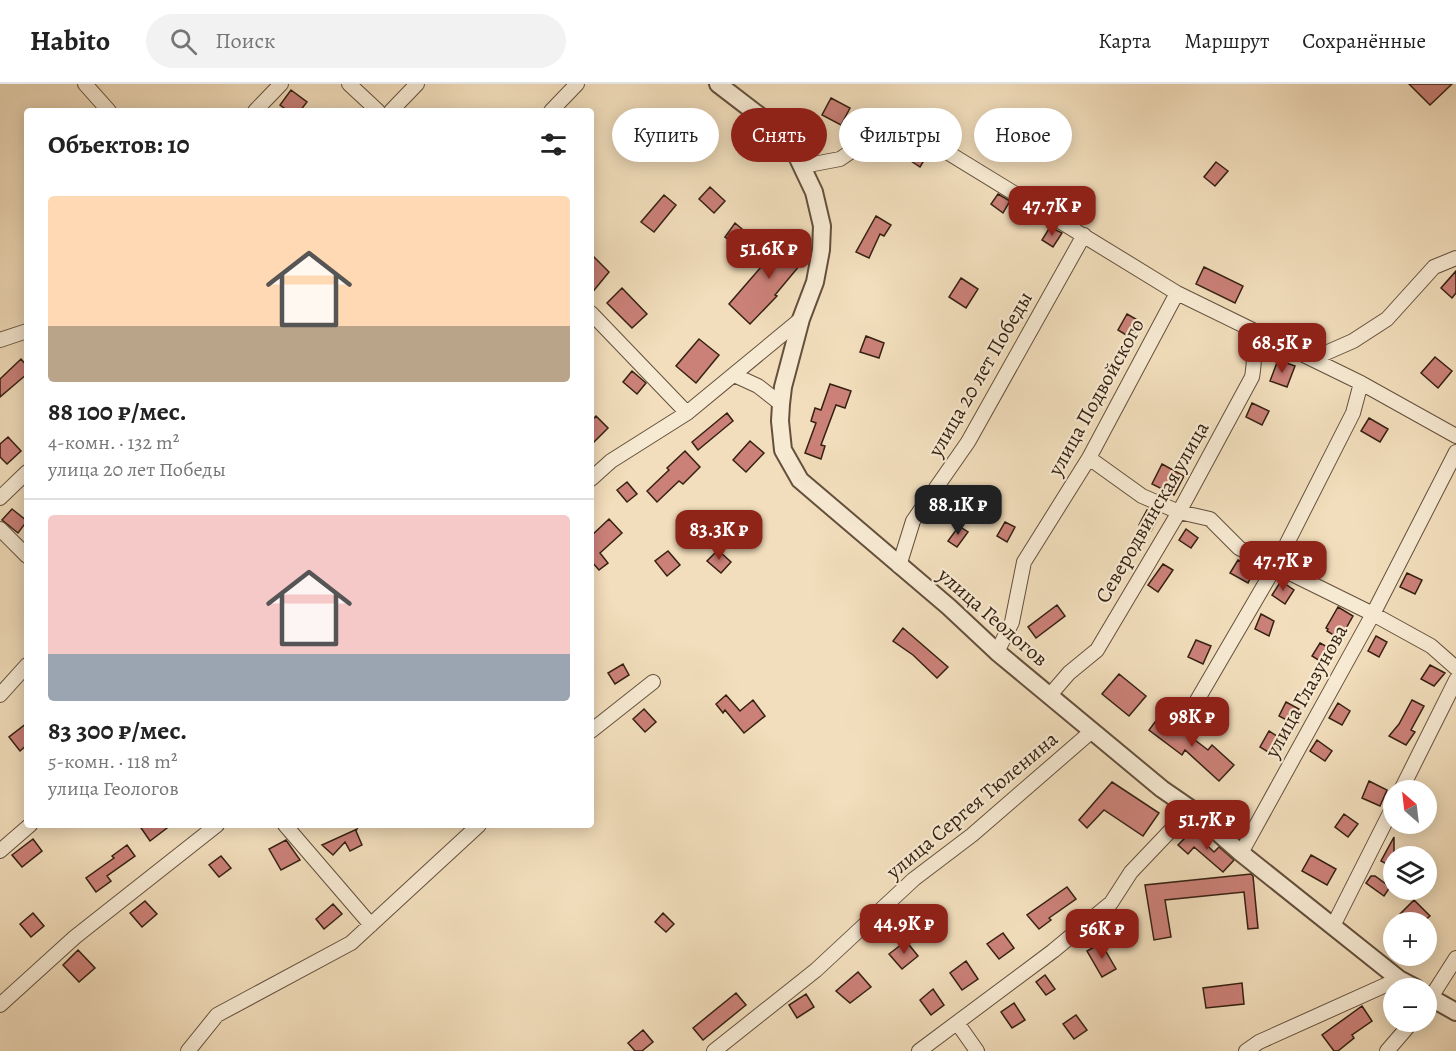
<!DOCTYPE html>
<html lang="ru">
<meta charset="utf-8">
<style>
body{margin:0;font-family:Alegreya,serif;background:#f2f2f2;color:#222;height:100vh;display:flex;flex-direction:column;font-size:22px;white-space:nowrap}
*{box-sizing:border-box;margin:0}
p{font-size:20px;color:#767676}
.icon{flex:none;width:33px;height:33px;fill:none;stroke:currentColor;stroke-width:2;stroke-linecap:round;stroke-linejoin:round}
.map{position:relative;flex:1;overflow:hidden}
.side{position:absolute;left:24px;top:24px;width:570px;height:720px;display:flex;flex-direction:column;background:#fff;border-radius:6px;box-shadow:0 3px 15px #0003}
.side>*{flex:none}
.top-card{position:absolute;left:612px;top:24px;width:570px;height:54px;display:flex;gap:12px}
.needle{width:39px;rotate:332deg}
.tools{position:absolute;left:1383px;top:696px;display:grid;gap:12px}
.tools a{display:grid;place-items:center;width:54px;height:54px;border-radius:50%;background:#fff;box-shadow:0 3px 15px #0003;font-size:30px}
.price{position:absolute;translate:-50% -51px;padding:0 14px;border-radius:12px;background:#8f2418;color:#fff;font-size:20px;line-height:39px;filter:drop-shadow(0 2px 3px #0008)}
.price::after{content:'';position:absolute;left:50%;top:36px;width:18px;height:14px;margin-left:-9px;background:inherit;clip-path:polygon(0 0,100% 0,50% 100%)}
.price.current{background:#222;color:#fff}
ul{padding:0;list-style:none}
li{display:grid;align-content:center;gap:12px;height:318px;padding:0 24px}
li+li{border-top:2px solid #e0e0e0}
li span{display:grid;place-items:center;height:186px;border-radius:6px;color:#555}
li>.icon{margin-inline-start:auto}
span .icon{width:108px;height:108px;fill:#fffc;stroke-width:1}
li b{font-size:26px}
h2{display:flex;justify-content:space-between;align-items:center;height:72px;padding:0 24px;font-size:26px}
.pill{padding:0 21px;border-radius:27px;background:#fff;box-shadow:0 3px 15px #0003;font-size:21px;line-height:54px}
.pill.current{background:#8f2418;color:#fff}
header{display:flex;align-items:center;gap:36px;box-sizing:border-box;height:84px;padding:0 30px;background:#fff;border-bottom:2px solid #e0e0e0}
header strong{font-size:28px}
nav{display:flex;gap:33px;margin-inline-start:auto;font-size:21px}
.search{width:420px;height:54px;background:#f2f2f2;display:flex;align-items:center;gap:15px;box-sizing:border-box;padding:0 21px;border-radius:33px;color:#767676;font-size:22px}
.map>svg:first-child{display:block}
</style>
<header>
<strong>Habito</strong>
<div class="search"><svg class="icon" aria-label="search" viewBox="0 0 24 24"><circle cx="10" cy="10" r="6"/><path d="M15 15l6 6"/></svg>Поиск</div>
<nav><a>Карта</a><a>Маршрут</a><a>Сохранённые</a></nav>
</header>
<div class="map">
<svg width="1456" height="967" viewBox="0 0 1456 967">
<rect width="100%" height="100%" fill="#f2debc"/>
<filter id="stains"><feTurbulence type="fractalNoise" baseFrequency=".00333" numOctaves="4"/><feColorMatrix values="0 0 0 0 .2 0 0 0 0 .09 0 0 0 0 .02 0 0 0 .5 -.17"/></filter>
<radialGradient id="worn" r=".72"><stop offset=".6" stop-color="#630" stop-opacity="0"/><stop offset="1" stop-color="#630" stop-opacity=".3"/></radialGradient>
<path fill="#cb8178" stroke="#352112" stroke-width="1.5" d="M1409,0H1452L1430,21Z
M291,6L307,18L300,27H288L280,21Z
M831,14L850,24L841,41L822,31Z
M913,60L928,70L920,83L905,73Z
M1216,78L1228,87L1215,102L1204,93Z
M710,103L725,117L714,129L699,115Z
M998,110L1010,117L1003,129L991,120Z
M664,111L676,121L654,148L641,138Z
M876,132L891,141L884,152L880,150L869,174L856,168Z
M735,139L748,150L738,163L725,153Z
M1050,143L1062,149L1053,163L1042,156Z
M788,152L810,169L775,211L777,212L750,240L729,220Z
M591,170L609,188L591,210Z
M1204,183L1243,202L1235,219L1196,200Z
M1456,187V209L1452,214L1441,204Z
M961,194L978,205L966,224L949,213Z
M622,204L647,230L632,244L607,219Z
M1127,230L1141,238L1131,254L1118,246Z
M866,252L884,259L879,274L860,268Z
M699,255L719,271L696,299L676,282Z
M1435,273L1452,287L1438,304L1421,289Z
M21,275L27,282V290L0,313V295Z
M1278,276L1295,282L1287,303L1270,297Z
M632,287L646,299L637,310L623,298Z
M830,300L851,307L845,324L836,321L821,361L825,362L821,375L805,369L816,339L811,337L815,324L821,326Z
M1252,319L1269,327L1262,341L1246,333Z
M727,329L733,337L698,366L692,358Z
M596,332L608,344L591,361V337Z
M1369,334L1388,345L1380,358L1361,347Z
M8,353L21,367L7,380L0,373V360Z
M750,357L764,369L746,388L733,376Z
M685,367L700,383L683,400L679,397L657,418L647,407L669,386L667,384Z
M1162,380L1184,392L1174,411L1152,400Z
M627,398L637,410L627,418L617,406Z
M12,425L27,437L18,449L2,436Z
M1147,426L1159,432L1151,447L1139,441Z
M609,435L622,449L600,469L608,479L599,486L591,477V452Z
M1005,438L1015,443L1007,458L997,452Z
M959,442L968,448L957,463L948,457Z
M1186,445L1198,454L1191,464L1179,456Z
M718,466L731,478L721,489L707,477Z
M668,467L680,481L667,492L655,477Z
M1238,476L1255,485L1248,499L1230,489Z
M1163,480L1173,486L1158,508L1148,501Z
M1407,489L1422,496L1415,510L1400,503Z
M1281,497L1294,506L1285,520L1272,511Z
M1057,521L1065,532L1036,554L1028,543Z
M1338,523L1353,532L1341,553L1339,552L1338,554L1327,547L1328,545L1326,544Z
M1261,530L1274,537L1269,552L1255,545Z
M903,544L948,583L937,594L913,571L893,557Z
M1376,552L1387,558L1379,573L1368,567Z
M1196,556L1211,562L1203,580L1188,573Z
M1320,559L1331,565L1323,579L1312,572Z
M623,580L629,591L615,600L608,589Z
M1430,581L1445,589L1434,602L1421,595Z
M1119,590L1146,612L1129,632L1102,610Z
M726,611L740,627L753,616L765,632L744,649L725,626L723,629L716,620Z
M1412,616L1424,622L1411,646L1415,648L1406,661L1389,652L1399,640Z
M1286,618L1299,625L1292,639L1279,632Z
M1338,619L1350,627L1342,641L1329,634Z
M644,625L656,638L645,648L633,635Z
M1161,630L1208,666L1212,661L1234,681L1219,697L1185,666L1182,671L1149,646Z
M27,639V661L20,667L9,653Z
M1269,647L1283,656L1273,671L1260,663Z
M1317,656L1332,667L1325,677L1310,667Z
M1369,697L1387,706L1380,722L1362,714Z
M1112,698L1159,729L1143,752L1104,726L1087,744L1079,736Z
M1344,730L1358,740L1348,753L1335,743Z
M139,741H171L150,757Z
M357,745L356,747L362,761L350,767L345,758L333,771L322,761Z
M1192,747L1214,768L1219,763L1234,776L1223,788L1194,763L1188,770L1178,761Z
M1394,753V784L1381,777Z
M33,755L42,767L22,783L12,771Z
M286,756L300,776L281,786L269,765Z
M127,761L135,772L107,792L111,797L96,808L86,794L114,774L112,772Z
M1311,771L1336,785L1327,801L1302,787Z
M221,772L231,784L219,793L209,781Z
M1251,790L1253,792L1258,844L1248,845L1244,808L1165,816L1171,853L1154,856L1145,801Z
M1371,792H1375L1390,803L1384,812L1366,799Z
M1067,803L1076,815L1049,834L1051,836L1039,845L1027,831Z
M1414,816L1430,832L1423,838H1408L1400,830Z
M145,817L157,830L142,843L130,829Z
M333,820L342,830L324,845L316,835Z
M33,829L44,842L31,853L20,840Z
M663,829L674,840L666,848L655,838Z
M1003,849L1014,864L999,875L987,860Z
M906,857L918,872L902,885L889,870Z
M1101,859L1116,885L1102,893L1087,867Z
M78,866L95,884L79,898L63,881Z
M966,877L978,895L962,906L950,889Z
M858,888L871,903L850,919L836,907Z
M1045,891L1055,905L1046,911L1036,898Z
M1242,899L1244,920L1206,924L1203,904Z
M933,905L944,921L931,931L920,916Z
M736,909L746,921L703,956L693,944Z
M806,910L814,923L797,934L789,921Z
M1014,919L1025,936L1012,944L1001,928Z
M1362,922L1372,937L1352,951L1354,954L1338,967H1334L1322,951Z
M1076,931L1087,946L1074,955L1063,940Z
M643,946L653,958L642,967H635L628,959Z"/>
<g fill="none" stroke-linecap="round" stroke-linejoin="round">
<g stroke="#64503c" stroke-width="16">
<path id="minor" d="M85,0L109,27
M349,0L378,27
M255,27L281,0
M391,27L417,0
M551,27L577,0
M803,82L840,75L884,45L897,40L911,46L1177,209L1361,299L1456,352
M591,229L687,329
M0,256L27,247
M1312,275L1353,257L1387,235L1434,183L1456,174
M734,291L758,302L781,320
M1089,374L1142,412L1179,428L1210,435L1239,464L1373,530L1431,562L1456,584
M591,395L611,377L687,329L801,235
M0,414L27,388
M0,445L27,472
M899,482L913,437L968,358L1084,151
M997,568L1012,538L1024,478L1089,374L1177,209
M0,611L27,581
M1050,611L1069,589L1097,566L1179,428L1252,293C1255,277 1253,264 1259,249
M1185,637L1276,481L1353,329L1361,299
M591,647L653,598
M1401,706L1456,596
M285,741L371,841
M0,767L30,741
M1241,769L1373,530L1456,368
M1333,842L1394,721
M0,921L75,853L217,741
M1426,921L1456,874
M958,940L977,967
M188,967L217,931L351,859L479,741
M714,967L816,886L914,795L972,751L1092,647
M919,967L1053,867L1111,819L1131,788L1191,725
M1246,967L1259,958L1399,895
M1387,967L1412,938"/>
</g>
<g stroke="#64503c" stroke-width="20">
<path id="tertiary" d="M718,0L765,36L795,68L814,108L822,142L821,166L815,198L801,235L783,303L781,320L780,337L783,366L800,396L949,523L997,568L1162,705L1191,725L1241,769L1399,895L1416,904
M1426,911L1456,928"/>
</g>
<use href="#minor" stroke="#f7ead3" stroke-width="14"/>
<use href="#tertiary" stroke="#f7ead3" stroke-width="16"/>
</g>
<g text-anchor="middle" stroke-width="4.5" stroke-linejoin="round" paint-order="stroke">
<g font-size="21" fill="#352112" stroke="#f7ead3">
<text transform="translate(980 290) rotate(-60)" y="7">улица 20 лет Победы</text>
<text transform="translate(1096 313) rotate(-61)" y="7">улица Подвойского</text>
<text transform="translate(1152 428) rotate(-60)" y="7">Северодвинская улица</text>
<text transform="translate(993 533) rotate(41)" y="7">улица Геологов</text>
<text transform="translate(1306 607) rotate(-61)" y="7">улица Глазунова</text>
<text transform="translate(972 721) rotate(-40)" y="7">улица Сергея Тюленина</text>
</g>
</g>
<rect width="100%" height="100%" filter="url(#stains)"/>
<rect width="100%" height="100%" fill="url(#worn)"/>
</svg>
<div class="tools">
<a><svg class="needle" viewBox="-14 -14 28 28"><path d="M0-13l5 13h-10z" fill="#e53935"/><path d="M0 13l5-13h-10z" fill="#767676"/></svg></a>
<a><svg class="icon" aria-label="layers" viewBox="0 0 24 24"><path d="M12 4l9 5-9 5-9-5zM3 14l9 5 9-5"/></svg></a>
<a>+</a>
<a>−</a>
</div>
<b class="price" style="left:1052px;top:153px">47.7K ₽</b>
<b class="price" style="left:769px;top:196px">51.6K ₽</b>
<b class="price" style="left:1282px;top:290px">68.5K ₽</b>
<b class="price current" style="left:958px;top:452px">88.1K ₽</b>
<b class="price" style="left:719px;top:477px">83.3K ₽</b>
<b class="price" style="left:1283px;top:508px">47.7K ₽</b>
<b class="price" style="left:1192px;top:664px">98K ₽</b>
<b class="price" style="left:1207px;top:767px">51.7K ₽</b>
<b class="price" style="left:904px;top:871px">44.9K ₽</b>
<b class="price" style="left:1102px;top:876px">56K ₽</b>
<div class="top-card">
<a class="pill">Купить</a>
<a class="pill current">Снять</a>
<a class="pill">Фильтры</a>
<a class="pill">Новое</a>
</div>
<section class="side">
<h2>Объектов: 10<svg class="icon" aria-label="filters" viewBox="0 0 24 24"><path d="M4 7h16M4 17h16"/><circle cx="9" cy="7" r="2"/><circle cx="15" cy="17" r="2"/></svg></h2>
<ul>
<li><span style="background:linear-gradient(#ffd9b3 70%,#b9a48a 0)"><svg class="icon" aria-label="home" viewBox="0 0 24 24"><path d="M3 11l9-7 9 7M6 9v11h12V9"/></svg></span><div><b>88 100 ₽/мес.</b><p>4-комн. · 132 m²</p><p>улица 20 лет Победы</p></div></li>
<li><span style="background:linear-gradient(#f6c9c9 75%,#9aa5b1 0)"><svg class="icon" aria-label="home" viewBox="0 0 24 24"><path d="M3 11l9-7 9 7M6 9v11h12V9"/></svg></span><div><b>83 300 ₽/мес.</b><p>5-комн. · 118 m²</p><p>улица Геологов</p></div></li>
</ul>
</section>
</div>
